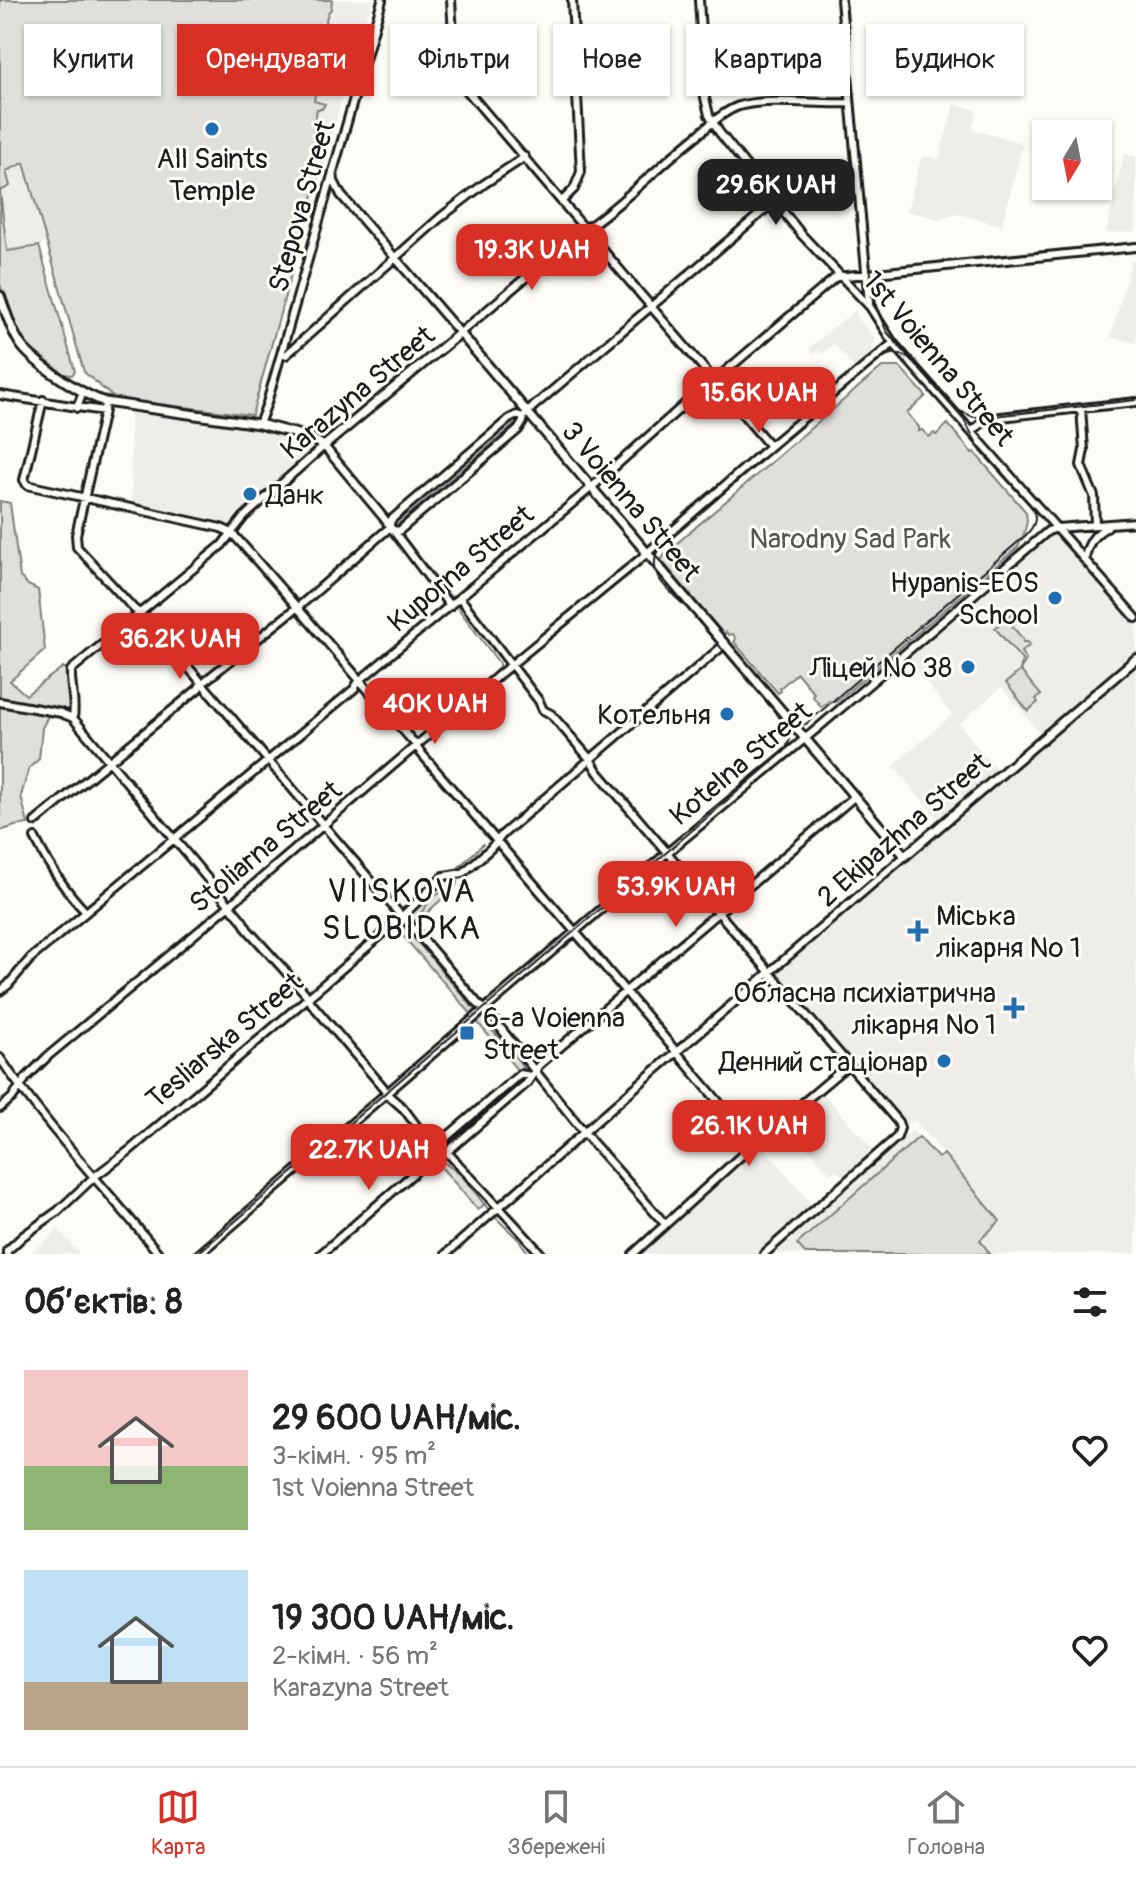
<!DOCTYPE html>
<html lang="uk">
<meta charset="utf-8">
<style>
body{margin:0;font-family:Pangolin,sans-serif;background:#f2f2f2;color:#222;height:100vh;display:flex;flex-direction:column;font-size:30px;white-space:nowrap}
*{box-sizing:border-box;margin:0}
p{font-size:26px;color:#767676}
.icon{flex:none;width:44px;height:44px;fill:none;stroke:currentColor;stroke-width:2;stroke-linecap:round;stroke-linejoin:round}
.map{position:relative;height:1254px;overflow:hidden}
.panel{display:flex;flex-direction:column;background:#fff;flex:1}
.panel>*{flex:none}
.guide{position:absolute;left:24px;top:24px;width:1088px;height:72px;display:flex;gap:16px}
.needle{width:52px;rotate:190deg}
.buttons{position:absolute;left:1032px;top:120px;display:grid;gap:16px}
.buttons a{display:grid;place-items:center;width:80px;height:80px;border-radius:0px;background:#fff;box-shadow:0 2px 6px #0004;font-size:40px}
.price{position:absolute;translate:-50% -68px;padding:0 18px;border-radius:16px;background:#d93025;color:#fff;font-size:26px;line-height:52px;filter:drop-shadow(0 2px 4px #0008)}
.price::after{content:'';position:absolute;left:50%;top:48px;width:24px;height:18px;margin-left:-12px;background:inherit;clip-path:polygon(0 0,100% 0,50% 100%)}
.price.current{background:#222;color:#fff}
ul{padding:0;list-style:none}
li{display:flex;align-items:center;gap:24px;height:200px;padding:0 24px}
li span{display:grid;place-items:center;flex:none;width:224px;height:160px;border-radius:0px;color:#555}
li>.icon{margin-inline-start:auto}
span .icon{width:96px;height:96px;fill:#fffc;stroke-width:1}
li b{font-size:34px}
h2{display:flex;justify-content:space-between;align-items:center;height:96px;padding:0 24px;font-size:34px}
.pill{padding:0 28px;border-radius:0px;background:#fff;box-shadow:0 2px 6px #0004;font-size:28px;line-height:72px}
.pill.current{background:#d93025;color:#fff}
.dock{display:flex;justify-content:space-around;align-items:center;height:112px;border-top:2px solid #e0e0e0;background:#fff;font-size:22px;color:#767676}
.dock a{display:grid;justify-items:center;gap:4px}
.dock .current{color:#d93025}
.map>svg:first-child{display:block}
</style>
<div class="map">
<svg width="1136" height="1254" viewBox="0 0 1136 1254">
<rect width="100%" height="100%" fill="#fdfcf7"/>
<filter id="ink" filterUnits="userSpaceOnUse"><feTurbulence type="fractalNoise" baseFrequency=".0125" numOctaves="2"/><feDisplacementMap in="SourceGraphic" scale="16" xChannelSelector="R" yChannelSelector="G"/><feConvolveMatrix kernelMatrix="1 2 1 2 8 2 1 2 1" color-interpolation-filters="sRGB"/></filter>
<g filter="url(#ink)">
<path fill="#eeede9" d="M332,0H373L370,11L367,12L326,156L315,153L313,133L317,108L312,87L307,86L328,13L331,9Z
M954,104L977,110L972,130L1023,143L1002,225L957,214L939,219L907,211L922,156L939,159Z
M1124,154L1136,156V231L1106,233Z
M24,163L47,244L7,251L0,190L10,186L5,171Z
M1131,261L1136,262V343L1111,337Z
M855,310L857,313L856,316L875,338V343L870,347L873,350L867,355L868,358L855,369L834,344L822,354L818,350L813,354L809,348Z
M130,413L264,429L306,440L313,447L314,452L262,497L250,505L232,528L193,521L132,507Z
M1053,532L1058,533L1116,599V605L1123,612L1128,613L1136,623V653L1041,734L1003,689L1000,688L959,724L998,772L937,824L934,821L937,818L893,766L952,715L911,664L908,656L937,631L939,633L960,616L959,612Z
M1136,666V1254H769L912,1130L938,1158L944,1154L915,1121L905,1124L779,980L778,973Z
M821,1091L875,1152L846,1179L836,1170L831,1174L785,1123Z
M760,1143L814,1206L760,1254H637Z
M59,1229L80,1254H29L44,1242Z"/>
<path fill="#e0dfdb" stroke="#7e7e7c" stroke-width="2" d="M0,0H332L331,9L328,13L307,85L316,89L314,101L325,104L322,109H317L313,133L315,152L324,155L252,415L115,399L84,372L24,163L6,171L10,186L0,191L7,251L39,246L75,371L72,375L64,374L26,345L12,322L0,284Z
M882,367H900L926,396L907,413L919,427V431L922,430L929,437L934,433L936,435L948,424L972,453L974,452L1026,512L1027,521L1024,534L1018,547L923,628L919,624L922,629L836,702L834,701L831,703L829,701L821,707L812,695L814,693L797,673L780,688L781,691L778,693L777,692L734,642L736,639L733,634L729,635L726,632L724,635L661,560L668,551Z
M510,422L517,429L396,530L391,528L392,522Z
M0,501L10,503L20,577L28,585L38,590L45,650L10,681L26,695L63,667L70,672L71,715L61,710L0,699Z
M1011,614L1017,621L1012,626L1023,639V642H1028L1030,645L1021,652L1026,660L1020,670L1041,695L1036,699L1038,702L1028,711L1006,683L1020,671L1022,660L995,628Z
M0,705L49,714L42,728L39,759L29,768L21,796L28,824L15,826L0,831Z
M459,876L456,886L417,922L416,929L407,918V914L447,877Z
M402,921L479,1008L480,1010L473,1016L396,928Z
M484,1015H488L531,1067L530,1070L526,1074L518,1071L478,1023V1020Z
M919,1137L938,1158L944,1154L1000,1221L980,1240L990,1254H806L797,1244Z
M438,1154L448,1155L488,1199V1201L478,1210L435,1160L434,1157Z"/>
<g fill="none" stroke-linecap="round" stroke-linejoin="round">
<path stroke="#797876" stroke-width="2" d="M398,528L396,526L514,425
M401,533L453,600
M457,607L499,663V667L493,674
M455,871L483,844
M413,924L431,899L450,886L453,879
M410,930V935C424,947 434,962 446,976C455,987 464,995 472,1007
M487,1024L519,1061L523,1068V1073
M504,1095L518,1084L523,1077
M469,1124L492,1102L502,1096
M461,1132L466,1126
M442,1151L448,1141L459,1133
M442,1156L445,1163L462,1176L488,1209
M496,1218L518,1239L529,1254"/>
<g stroke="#1c1c1c" stroke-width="12">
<path id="minor" d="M451,0L455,71L457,79L770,446
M699,0L705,98L709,115L719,132L802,235L870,307L893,343L1136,618
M841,0L869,303
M333,171L334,181L341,195L460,333L575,236C620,207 657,167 699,134C711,124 724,111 739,106C769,97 817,105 850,103
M562,201L574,189L581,172L572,0
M281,354L286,355L441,217L484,184L525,157
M0,395L104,411L105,402
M43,400L24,480L27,485L221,528L232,533C295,603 354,675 416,745L421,753L583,941L754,1144
M77,408L83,392
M1081,408L1084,450L1081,465L1094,496L1095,525
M104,411L76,535L77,547L134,609L147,619L402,917L413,928L479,1005L486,1010L592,1142L665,1224
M259,424L267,403L382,0
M972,431L983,422L992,418L1136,402
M393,530L399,531L406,525L518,430L523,422V417
M1085,558C1088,543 1094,534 1107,527
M460,598L539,701L543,710L551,714L590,759L598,772L898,1122L900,1128L897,1137L764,1254
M0,702L61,713L73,718L242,920L248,930L305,993L312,1004L383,1087L388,1095L404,1109L437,1153L447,1152C478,1186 511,1219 541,1254
M73,718C76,702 70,686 71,670L222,545L244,517L324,446L383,517L450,606
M35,822L198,689L201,684L304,602L389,528L391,520L509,419L517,415L523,417L534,406L774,202
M35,838C49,866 64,890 86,912
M0,991L8,985L31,958L354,689L359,681L592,487L705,386L714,381L836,277L1136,247
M0,1058C47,1128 106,1188 159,1254
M0,1108L12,1098L26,1078L48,1056L230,905L501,673L639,560L770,446L893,343
M434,1148L520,1074L531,1076
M447,1152L527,1083L539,1065L854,797
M7,1254V1251L23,1236L58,1211L94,1177L130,1150L393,925L444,876L463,873L490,849L503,834L725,644
M199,1254L668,852L819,727L1048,531L1057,528L1136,522
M321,1254L437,1153
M446,1254L624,1097L905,856
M633,1254L754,1144L849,1064"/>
</g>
<g stroke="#1c1c1c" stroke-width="13">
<path id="major" d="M0,296C6,312 10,328 19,342C32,363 82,394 105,402L259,424L309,437L324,446L460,333L905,856L1136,659"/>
</g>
<use href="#minor" stroke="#fdfcf7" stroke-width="6"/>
<use href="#major" stroke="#fdfcf7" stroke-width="7"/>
<path stroke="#1c1c1c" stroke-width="2" d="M957,410L974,417H986L1136,400
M782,721L793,726L806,724L1025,536C1035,526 1039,517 1030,505L981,451L964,420L887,332L877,310L871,274L845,0
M197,1254L785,751L790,739L787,726L690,611C673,593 640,573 662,546L880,359C893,351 902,352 913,362"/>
</g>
</g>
<g fill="#1f6fb2" stroke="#fdfcf7" stroke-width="3">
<circle cx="212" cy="129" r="8"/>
<circle cx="250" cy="494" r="8"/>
<circle cx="1055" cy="598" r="8"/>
<circle cx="968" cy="667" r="8"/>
<circle cx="727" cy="714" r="8"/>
<path d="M914 919h8v8h8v8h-8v8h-8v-8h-8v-8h8z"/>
<path d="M1010 996h8v8h8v8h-8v8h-8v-8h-8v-8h8z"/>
<rect x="459" y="1025" width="16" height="16" rx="4"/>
<circle cx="944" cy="1061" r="8"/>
</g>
<g text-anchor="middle" stroke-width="6" stroke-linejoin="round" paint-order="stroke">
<g font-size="28" fill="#1c1c1c" stroke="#fdfcf7" text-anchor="end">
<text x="212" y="168" text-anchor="middle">All Saints<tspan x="212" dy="32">Temple</tspan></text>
<text x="266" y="504" text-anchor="start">Данк</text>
<text x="1039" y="592">Hypanis-EOS<tspan x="1039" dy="32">School</tspan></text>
<text x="952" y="677">Ліцей № 38</text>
<text x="711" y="724">Котельня</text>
<text x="936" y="925" text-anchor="start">Міська<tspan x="936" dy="32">лікарня № 1</tspan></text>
<text x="996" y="1002">Обласна психіатрична<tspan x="996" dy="32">лікарня № 1</tspan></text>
<text x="483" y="1027" text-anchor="start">6-a Voienna<tspan x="483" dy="32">Street</tspan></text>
<text x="928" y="1071">Денний стаціонар</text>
</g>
<g font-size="28" fill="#1c1c1c" stroke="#fdfcf7">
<text transform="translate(301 206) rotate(-74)" y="10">Stepova Street</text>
<text transform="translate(939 358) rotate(50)" y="10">1st Voienna Street</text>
<text transform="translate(357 392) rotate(-40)" y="10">Karazyna Street</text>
<text transform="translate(632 501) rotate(50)" y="10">3 Voienna Street</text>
<text transform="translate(460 568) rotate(-40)" y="10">Kuporna Street</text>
<text transform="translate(740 763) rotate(-40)" y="10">Kotelna Street</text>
<text transform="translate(903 829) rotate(-41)" y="10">2 Ekipazhna Street</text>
<text transform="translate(265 846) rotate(-40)" y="10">Stoliarna Street</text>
<text transform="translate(224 1040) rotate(-40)" y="10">Tesliarska Street</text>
</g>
<g font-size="28" fill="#575655" stroke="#fdfcf7">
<text x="850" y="548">Narodny Sad Park</text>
</g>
<g font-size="32" letter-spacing="2" fill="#1c1c1c" stroke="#fdfcf7">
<text x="402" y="902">VIISKOVA<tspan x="402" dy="37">SLOBIDKA</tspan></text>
</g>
</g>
</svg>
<div class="buttons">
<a><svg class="needle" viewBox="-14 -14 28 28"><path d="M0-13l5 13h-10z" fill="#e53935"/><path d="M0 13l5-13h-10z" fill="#767676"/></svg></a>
</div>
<b class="price current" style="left:776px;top:227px">29.6K UAH</b>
<b class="price" style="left:532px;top:292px">19.3K UAH</b>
<b class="price" style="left:759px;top:435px">15.6K UAH</b>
<b class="price" style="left:180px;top:681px">36.2K UAH</b>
<b class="price" style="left:435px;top:746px">40K UAH</b>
<b class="price" style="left:676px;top:929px">53.9K UAH</b>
<b class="price" style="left:749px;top:1168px">26.1K UAH</b>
<b class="price" style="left:369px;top:1192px">22.7K UAH</b>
<div class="guide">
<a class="pill">Купити</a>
<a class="pill current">Орендувати</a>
<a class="pill">Фільтри</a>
<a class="pill">Нове</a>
<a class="pill">Квартира</a>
<a class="pill">Будинок</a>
</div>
</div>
<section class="panel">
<h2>Об’єктів: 8<svg class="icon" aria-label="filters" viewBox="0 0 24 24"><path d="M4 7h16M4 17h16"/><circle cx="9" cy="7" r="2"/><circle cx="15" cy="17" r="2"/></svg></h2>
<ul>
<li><span style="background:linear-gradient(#f6c9c9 60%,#8fb573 0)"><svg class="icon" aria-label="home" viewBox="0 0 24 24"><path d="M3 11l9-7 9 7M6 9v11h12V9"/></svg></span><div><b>29 600 UAH/міс.</b><p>3-кімн. · 95 m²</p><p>1st Voienna Street</p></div><svg class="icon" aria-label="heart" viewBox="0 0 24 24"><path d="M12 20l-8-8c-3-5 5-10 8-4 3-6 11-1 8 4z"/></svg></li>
<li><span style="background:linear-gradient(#bfe0f5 70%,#b9a48a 0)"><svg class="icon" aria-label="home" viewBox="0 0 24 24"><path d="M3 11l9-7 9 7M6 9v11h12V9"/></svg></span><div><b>19 300 UAH/міс.</b><p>2-кімн. · 56 m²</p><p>Karazyna Street</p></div><svg class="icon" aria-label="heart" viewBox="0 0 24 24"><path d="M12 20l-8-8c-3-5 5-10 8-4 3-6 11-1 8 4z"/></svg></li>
</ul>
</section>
<nav class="dock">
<a class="current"><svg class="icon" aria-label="map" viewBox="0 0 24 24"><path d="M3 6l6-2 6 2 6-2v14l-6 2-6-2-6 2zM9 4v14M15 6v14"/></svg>Карта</a>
<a><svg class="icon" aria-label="saved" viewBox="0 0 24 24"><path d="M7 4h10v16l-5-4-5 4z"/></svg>Збережені</a>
<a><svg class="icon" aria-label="home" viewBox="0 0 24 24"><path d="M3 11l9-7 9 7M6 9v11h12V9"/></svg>Головна</a>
</nav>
